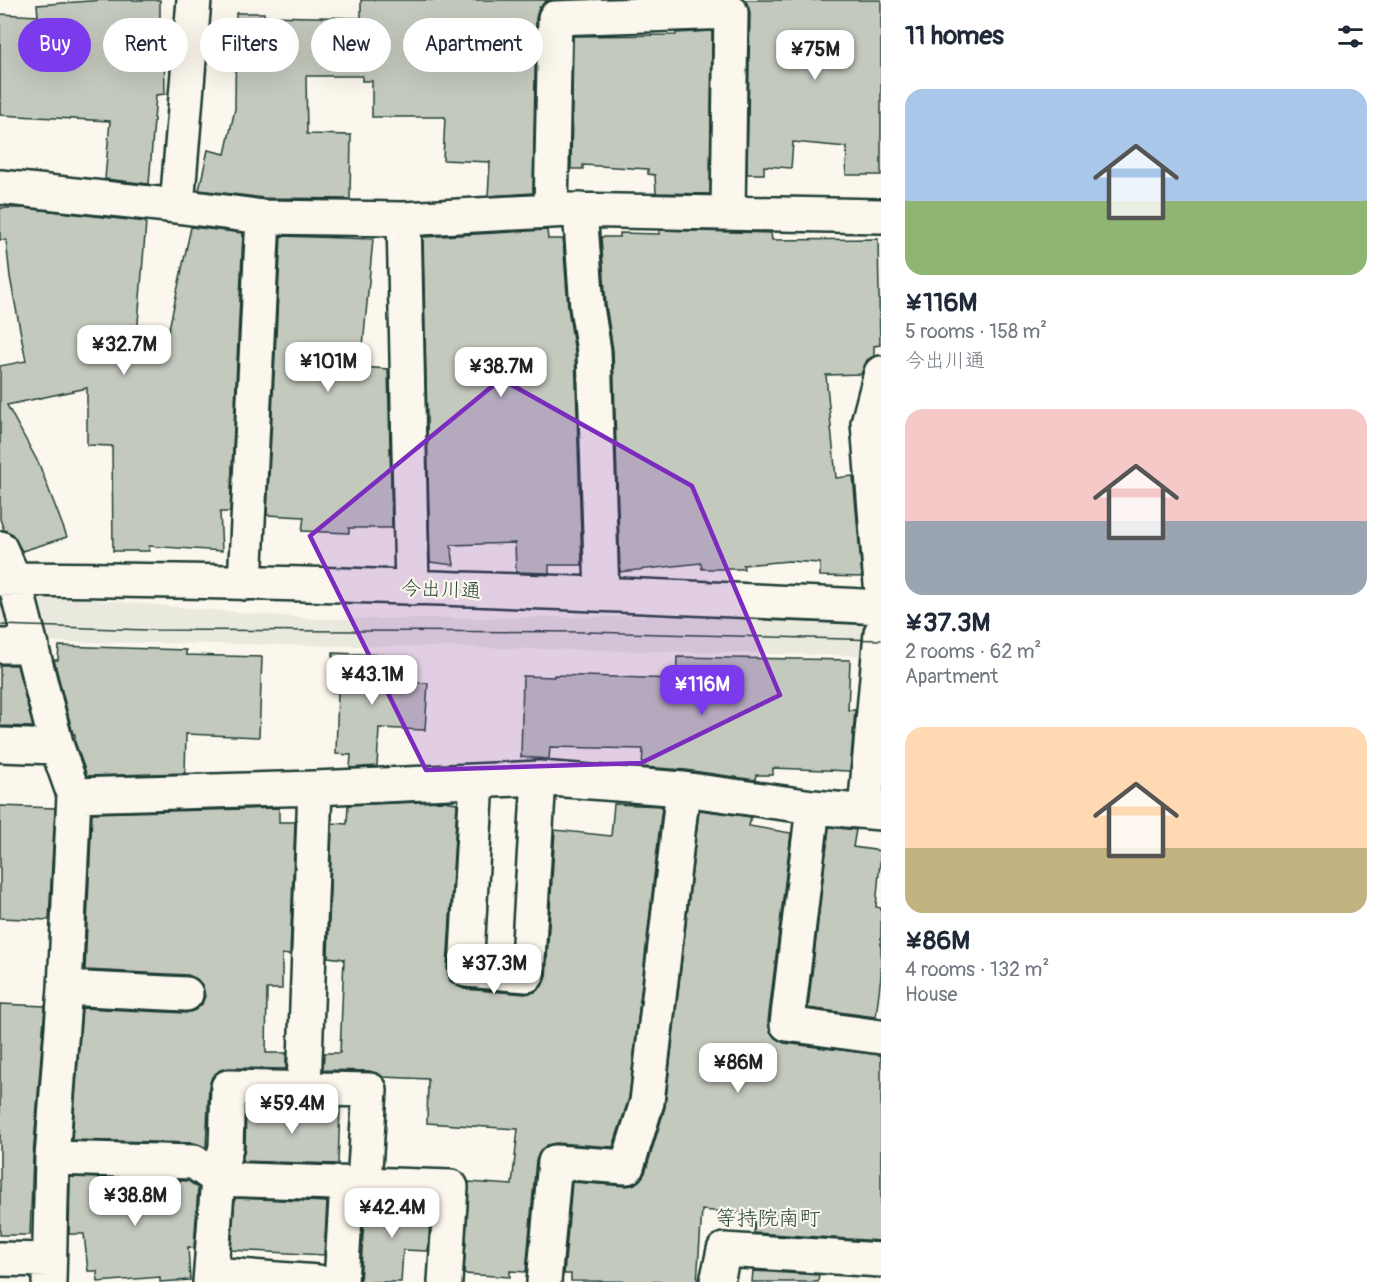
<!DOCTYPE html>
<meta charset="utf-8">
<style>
body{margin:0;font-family:Pangolin,"Klee One",sans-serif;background:#f2f2f3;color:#1f2937;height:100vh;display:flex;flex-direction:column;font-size:22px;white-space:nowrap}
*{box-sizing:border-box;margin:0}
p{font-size:20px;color:#747a83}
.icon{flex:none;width:33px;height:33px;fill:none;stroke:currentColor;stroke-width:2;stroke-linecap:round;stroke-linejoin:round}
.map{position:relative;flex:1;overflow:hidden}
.details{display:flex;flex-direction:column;background:#fff;width:510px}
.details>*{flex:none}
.hud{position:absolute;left:18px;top:18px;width:570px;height:54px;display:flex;gap:12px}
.price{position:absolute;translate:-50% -51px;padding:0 14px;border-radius:12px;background:#fff;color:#222;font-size:20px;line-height:39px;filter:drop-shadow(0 2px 3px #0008)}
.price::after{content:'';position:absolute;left:50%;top:36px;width:18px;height:14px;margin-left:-9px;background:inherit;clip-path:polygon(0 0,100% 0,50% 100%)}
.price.selected{background:#7c3aed;color:#fff}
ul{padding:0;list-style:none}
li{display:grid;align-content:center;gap:12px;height:318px;padding:0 24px}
li span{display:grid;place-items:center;height:186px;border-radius:18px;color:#555}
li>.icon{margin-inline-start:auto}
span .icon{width:108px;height:108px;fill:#fffc;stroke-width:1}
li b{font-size:26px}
h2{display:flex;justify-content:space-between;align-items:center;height:72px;padding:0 24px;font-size:26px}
.chip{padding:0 21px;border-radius:27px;background:#fff;box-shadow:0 6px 24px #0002;font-size:21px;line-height:54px}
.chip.selected{background:#7c3aed;color:#fff}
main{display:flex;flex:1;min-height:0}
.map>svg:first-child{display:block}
</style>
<main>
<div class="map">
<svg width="881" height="1282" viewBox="0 0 881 1282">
<rect width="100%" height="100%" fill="#fbf7ec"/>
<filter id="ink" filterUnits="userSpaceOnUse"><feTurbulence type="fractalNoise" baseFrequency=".0167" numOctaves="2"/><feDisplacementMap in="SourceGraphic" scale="12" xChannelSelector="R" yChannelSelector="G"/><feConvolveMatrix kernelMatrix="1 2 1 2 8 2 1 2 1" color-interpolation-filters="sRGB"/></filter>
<g filter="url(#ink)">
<path fill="#eae9de" d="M0,591L315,619L689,616L881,624V656L437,647L0,641Z"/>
<path fill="#c4c9be" stroke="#1f3d34" stroke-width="1.5" d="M103,0H160V43H164L165,94L156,95L149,184L105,179L110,121L0,115V14L38,16L37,5Z
M361,0H552L545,2L539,8L536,18L533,193L488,196L490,162L443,160L445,117H372V81H362V76H306L307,134L351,135L350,199L264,198L199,190L208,150L225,154L235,109L236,13H264V16L361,18Z
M745,0H881V175H846L847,147L793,142L791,168L764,166V174H747L750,12Z
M712,31L710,194L656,193L655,175L648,174V169L583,165V169H571L573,36L676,35V33Z
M0,208H25L146,222L136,348L164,352L191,227L243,233L230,512H220L222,551L149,546V551H113L112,446L87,445V388L7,405L39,464L67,537L22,551L11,533L4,530L0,519V366L26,361L10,277L6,240H0Z
M547,230L548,239H563L568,308L575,353L582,565H549V573L516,572L515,543L451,545L454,565L430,562L423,237Z
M659,230L771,233L772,240L878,239L880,345L874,346V356L867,360L861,374L826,375L836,478L853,476L862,577L820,576V563L789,561L743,565L744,569H702L701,563L620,572L613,350L606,305L601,237H620V233L659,234Z
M281,236L373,239L361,367L388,369L392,528H349V533L302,531L304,517L267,515Z
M59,646L186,650V655L262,657L259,737L186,734L185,773L87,776L75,742V734H73L54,660H58Z
M333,653L384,655L383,681L428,683L425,730L379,728L377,766L350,768L351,755L336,754L338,692H332Z
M677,657L850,660L848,710H855L850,771L773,768V775H756L755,780L686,770L642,767L643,749L550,747L549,759L521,757L523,676L554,677V675L676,679Z
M0,665H17L33,727L0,726Z
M443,801L457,803L447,969L450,981L464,989L525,994L535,992L542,986L546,976L555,830L611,836L614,804L662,806L629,1098L613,1147L556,1143L547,1145L540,1151L536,1160L526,1272L510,1271V1277L464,1274L469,1182L512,1185L518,1129L427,1123L428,1079L383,1077L370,1071L323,1070L324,1053H340L344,959L328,957L332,823L347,824L348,805Z
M0,806L55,808L49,920L0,918Z
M279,808V822H295L290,955L282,954V989H267L266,1053H286V1069L228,1068L220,1070L212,1077L209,1086L206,1148L195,1143L72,1140L82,1008L186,1013L195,1010L202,1004L205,996L202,985L197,979L188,975L85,970L92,813Z
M699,810L751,817L749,826L791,833L768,1022L770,1031L775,1038L784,1043L881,1055V1241L754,1233L755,1215L702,1210L697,1282L571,1281V1274H564L572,1182L626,1186L633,1185L640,1180L645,1173L665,1107Z
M829,827L856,830L853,847L881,851L876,907L881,908V976L876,1017L808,1008Z
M0,1004L45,1006L33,1157L30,1235H0Z
M246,1106L340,1108L338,1164L242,1161L245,1148Z
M70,1177L188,1181L198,1188L194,1248L188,1247L190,1280L160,1282V1277L98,1282L97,1271H88L84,1234H69Z
M235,1198L327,1202L324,1255L231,1250Z
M365,1203L431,1205L428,1251L403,1250L401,1282H360Z
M753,1271L819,1275L818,1282H752Z"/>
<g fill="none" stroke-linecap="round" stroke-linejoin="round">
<g stroke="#1f3d34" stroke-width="38">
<path id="minor" d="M0,187L177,206L263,217L404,219L569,210L881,216
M177,206L194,0
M580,210L587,307L594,351L602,594
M551,211L555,18L731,12L728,212
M404,219L412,588
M881,373L868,423L881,584
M0,548L14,579L57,747L74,795L315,788L539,778L683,789L813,807L881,813
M0,579C294,580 588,593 881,607
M245,583L263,217
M0,646H32
M0,745L57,747
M477,781L466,970L527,975L539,778
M813,807L787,1024L881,1037
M865,811L881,633
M65,988L186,994
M304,1087L315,788
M52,1158L194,1162L218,1179L451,1187L445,1282
M0,1259L49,1260
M211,1274L318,1282
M49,1282L52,1158L65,988L74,795
M210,1282L218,1179L226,1147L228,1087L370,1090L364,1184
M341,1282L347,1184
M544,1282L555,1162L627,1167L647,1102L683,789
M717,1282L724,1250L881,1260"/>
</g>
<use href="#minor" stroke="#fbf7ec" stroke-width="33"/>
<path stroke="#1f3d34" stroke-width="1.5" d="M0,625L146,630L588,632L881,640"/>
</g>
</g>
<path fill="#7b2cbf" fill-opacity="0.2" stroke="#7b2cbf" stroke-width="4.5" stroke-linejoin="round" d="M501,379L692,486L780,695L641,763L426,770L310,536Z"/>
<g text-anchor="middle" stroke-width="4.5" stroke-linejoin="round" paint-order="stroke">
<g font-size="20" fill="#1f3d34" stroke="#fbf7ec">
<text transform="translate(441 589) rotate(2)" y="7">今出川通</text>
</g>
<g font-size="21" fill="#1f3d34" stroke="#fbf7ec">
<text x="768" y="1225">等持院南町</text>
</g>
</g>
</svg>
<b class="price" style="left:815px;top:81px">¥75M</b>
<b class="price" style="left:124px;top:376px">¥32.7M</b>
<b class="price" style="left:328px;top:393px">¥101M</b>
<b class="price" style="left:501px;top:398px">¥38.7M</b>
<b class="price" style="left:372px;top:706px">¥43.1M</b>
<b class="price selected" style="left:702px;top:716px">¥116M</b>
<b class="price" style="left:494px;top:995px">¥37.3M</b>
<b class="price" style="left:738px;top:1094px">¥86M</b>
<b class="price" style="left:292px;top:1135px">¥59.4M</b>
<b class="price" style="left:135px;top:1227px">¥38.8M</b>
<b class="price" style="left:392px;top:1239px">¥42.4M</b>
<div class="hud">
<a class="chip selected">Buy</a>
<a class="chip">Rent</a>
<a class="chip">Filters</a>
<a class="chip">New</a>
<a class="chip">Apartment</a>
</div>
</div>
<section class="details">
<h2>11 homes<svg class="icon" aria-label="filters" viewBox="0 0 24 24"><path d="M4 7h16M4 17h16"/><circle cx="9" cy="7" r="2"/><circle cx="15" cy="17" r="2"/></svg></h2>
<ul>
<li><span style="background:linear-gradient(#a9c7e8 60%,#8fb573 0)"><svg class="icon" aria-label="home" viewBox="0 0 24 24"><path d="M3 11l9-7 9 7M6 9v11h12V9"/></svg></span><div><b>¥116M</b><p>5 rooms · 158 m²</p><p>今出川通</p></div></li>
<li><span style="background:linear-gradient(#f6c9c9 60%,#9aa5b1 0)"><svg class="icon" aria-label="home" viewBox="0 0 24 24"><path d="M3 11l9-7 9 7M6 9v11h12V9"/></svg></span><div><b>¥37.3M</b><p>2 rooms · 62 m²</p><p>Apartment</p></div></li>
<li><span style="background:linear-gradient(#ffd9b3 65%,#c2b280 0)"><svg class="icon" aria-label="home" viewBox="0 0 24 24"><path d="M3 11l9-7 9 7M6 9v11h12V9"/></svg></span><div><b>¥86M</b><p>4 rooms · 132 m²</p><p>House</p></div></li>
</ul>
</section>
</main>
